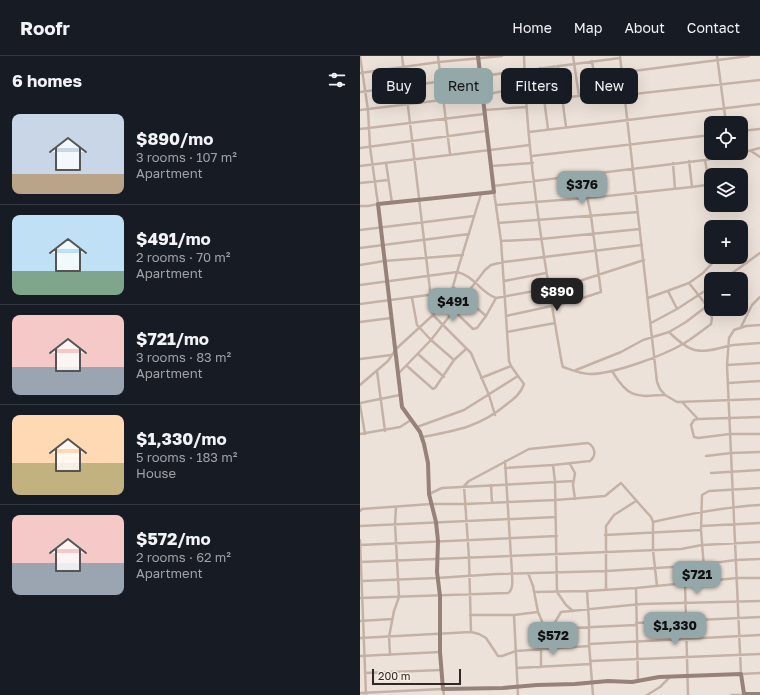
<!DOCTYPE html>
<meta charset="utf-8">
<style>
body{margin:0;font-family:"Golos Text",sans-serif;background:#242831;color:#f1f3f6;height:100vh;display:flex;flex-direction:column;font-size:15px;white-space:nowrap}
*{box-sizing:border-box;margin:0}
p{font-size:13px;color:#9ea1a6}
.icon{flex:none;width:22px;height:22px;fill:none;stroke:currentColor;stroke-width:2;stroke-linecap:round;stroke-linejoin:round}
.map{position:relative;flex:1;overflow:hidden}
.sheet{display:flex;flex-direction:column;background:#171b24;width:360px}
.sheet>*{flex:none}
.hud{position:absolute;left:12px;top:12px;width:328px;height:36px;display:flex;gap:8px}
.controls{position:absolute;left:344px;top:60px;display:grid;gap:8px}
.controls a{display:grid;place-items:center;width:44px;height:44px;border-radius:8px;background:#171b24;box-shadow:0 4px 16px #0002;font-size:20px}
.scale{position:absolute;left:12px;bottom:10px;width:89px;box-sizing:border-box;padding-left:4px;border:2px solid #312927;border-top:0;font-size:11px;line-height:14px;white-space:nowrap;color:#312927;-webkit-text-stroke:3px #f6ede5;paint-order:stroke}
.price{position:absolute;translate:-50% -34px;padding:0 9px;border-radius:8px;background:#94a8aa;color:#111;font-size:13px;line-height:26px;filter:drop-shadow(0 1px 2px #0008)}
.price::after{content:'';position:absolute;left:50%;top:24px;width:12px;height:9px;margin-left:-6px;background:inherit;clip-path:polygon(0 0,100% 0,50% 100%)}
.price.on{background:#222;color:#fff}
ul{padding:0;list-style:none}
li{display:flex;align-items:center;gap:12px;height:100px;padding:0 12px}
li+li{border-top:1px solid #363941}
li span{display:grid;place-items:center;flex:none;width:112px;height:80px;border-radius:8px;color:#555}
li>.icon{margin-inline-start:auto}
span .icon{width:48px;height:48px;fill:#fffc;stroke-width:1}
li b{font-size:17px}
h2{display:flex;justify-content:space-between;align-items:center;height:48px;padding:0 12px;font-size:17px}
.pill{padding:0 14px;border-radius:8px;background:#171b24;box-shadow:0 4px 16px #0002;font-size:14px;line-height:36px}
.pill.on{background:#94a8aa;color:#111}
header{display:flex;align-items:center;gap:24px;box-sizing:border-box;height:56px;padding:0 20px;background:#171b24;border-bottom:1px solid #363941}
header strong{font-size:19px}
nav{display:flex;gap:22px;margin-inline-start:auto;font-size:14px}
main{display:flex;flex:1;min-height:0}
.map>svg:first-child{display:block}
</style>
<header>
<strong>Roofr</strong>
<nav><a>Home</a><a>Map</a><a>About</a><a>Contact</a></nav>
</header>
<main>
<section class="sheet">
<h2>6 homes<svg class="icon" aria-label="filters" viewBox="0 0 24 24"><path d="M4 7h16M4 17h16"/><circle cx="9" cy="7" r="2"/><circle cx="15" cy="17" r="2"/></svg></h2>
<ul>
<li><span style="background:linear-gradient(#c9d6e8 75%,#b9a48a 0)"><svg class="icon" aria-label="home" viewBox="0 0 24 24"><path d="M3 11l9-7 9 7M6 9v11h12V9"/></svg></span><div><b>$890/mo</b><p>3 rooms · 107 m²</p><p>Apartment</p></div></li>
<li><span style="background:linear-gradient(#bfe0f5 70%,#7fa58c 0)"><svg class="icon" aria-label="home" viewBox="0 0 24 24"><path d="M3 11l9-7 9 7M6 9v11h12V9"/></svg></span><div><b>$491/mo</b><p>2 rooms · 70 m²</p><p>Apartment</p></div></li>
<li><span style="background:linear-gradient(#f6c9c9 65%,#9aa5b1 0)"><svg class="icon" aria-label="home" viewBox="0 0 24 24"><path d="M3 11l9-7 9 7M6 9v11h12V9"/></svg></span><div><b>$721/mo</b><p>3 rooms · 83 m²</p><p>Apartment</p></div></li>
<li><span style="background:linear-gradient(#ffd9b3 60%,#c2b280 0)"><svg class="icon" aria-label="home" viewBox="0 0 24 24"><path d="M3 11l9-7 9 7M6 9v11h12V9"/></svg></span><div><b>$1,330/mo</b><p>5 rooms · 183 m²</p><p>House</p></div></li>
<li><span style="background:linear-gradient(#f6c9c9 60%,#9aa5b1 0)"><svg class="icon" aria-label="home" viewBox="0 0 24 24"><path d="M3 11l9-7 9 7M6 9v11h12V9"/></svg></span><div><b>$572/mo</b><p>2 rooms · 62 m²</p><p>Apartment</p></div></li>
</ul>
</section>
<div class="map">
<svg width="400" height="639" viewBox="0 0 400 639">
<rect width="100%" height="100%" fill="#ede2d9"/>
<g fill="none" stroke-linecap="round" stroke-linejoin="round">
<path stroke="#c4b2a7" stroke-width="2.5" d="M42,0L73,259L111,297L129,339L135,359
M78,0L90,98
M164,0C167,103 184,206 202,308L203,311C212,314 221,318 230,318C254,318 302,300 323,288C333,282 342,275 351,268L352,262L347,250
M213,0L219,40
M260,0L297,326L300,333L305,339L317,346L400,343
M357,0L366,67
M232,5L237,37
M198,10L206,71
M180,12L188,73
M0,17L79,6L142,0
M235,20L389,0
M0,36L260,2
M265,39L400,24
M203,42L264,34
M0,54L123,39L164,31
M124,54L166,51
M0,73L124,58
M381,75L400,73
M169,76L400,48
M0,92L126,75
M391,95L400,101
M381,97L400,92
M172,100L351,79
M26,107L32,147
M313,107L315,133
M0,110L170,89
M131,110L173,107
M0,127L28,124
M133,130L345,104L380,97
M332,131L346,129L349,126L345,104
M136,149L228,142L332,131L329,105
M0,150H8L18,148L10,91L8,54L0,0
M138,167L278,156
M0,174L114,160
M141,185L181,183L280,173
M0,192L109,178
M381,197L387,207
M0,209L24,205L103,199
M364,223L400,197
M144,225L186,217
M329,227L343,217L358,201
M0,229L97,216C113,219 121,237 136,242L207,229L284,204
M207,229L210,246
M93,231L126,260L136,242
M308,235L317,253
M52,242L57,269L71,284L94,304
M84,245L113,273L117,272L126,260
M0,248L91,236
M146,260L210,246L241,236L231,160L223,119
M0,266L31,262
M291,267L317,253L351,231
M400,269L386,270L374,274L369,282L367,309L381,618L400,617
M381,271L392,249L400,241
M147,276L195,267
M309,276C331,298 339,298 368,290C379,288 390,288 400,287
M58,298L84,321
M0,303L31,299
M367,309L400,307
M47,310L73,333L75,332L94,304L106,293
M216,314L261,296L283,284L309,276L326,266L347,250L329,227L288,242
M17,315L25,375
M252,315C268,342 275,341 305,339
M38,318L71,284L125,214L131,209L143,206L282,189
M121,322L151,310
M368,327L400,325
M0,329L28,305L36,293L73,259L92,234L97,216L121,138
M0,347L40,339
M323,347L338,363
M0,349L5,378
M400,361L338,363L334,364L331,369L334,381L338,382L370,378H400
M57,371L104,354L158,320L151,310L149,305L141,185L134,136
M0,378L40,371L51,364
M62,381C95,375 120,371 147,348C155,342 161,337 164,328L158,320
M346,400L371,397L400,396
M210,408L215,417L213,429L215,443
M145,412L193,409L195,426L213,425
M351,417L400,414
M131,429L132,447
M69,438L82,432L195,426L197,536L206,549L213,555
M0,455L2,453L71,448H105L196,444L245,440L261,427L282,451L291,461L293,466V494L297,530
M293,466C328,458 363,451 400,449
M0,470L196,461
M341,470L400,467
M245,479L341,474
M0,484L6,639
M0,489L197,480
M0,506L321,493L342,489L400,486
M168,517L173,530L178,556L187,577L184,593
M2,525L77,522L137,518L246,515L329,510L376,504L400,503
M345,525L341,474L342,439L349,435L400,432
M325,527L328,639
M276,532L278,625
M246,533V470L254,459L276,445
M227,535L229,566V588L233,639
M174,536L227,535L276,532L377,522H400
M0,542L148,537C154,533 152,524 152,517L145,405
M110,559H154L178,556
M154,559L158,639
M0,565L32,563
M276,567L400,561
M191,573L276,569
M111,576L109,502L104,430L109,425L169,393L228,387C235,391 237,399 230,405L193,409
M187,577L191,573L201,556L281,548L400,545
M0,582L111,576L119,578L126,582L138,600H142L156,595L229,590
M229,588L400,579
M30,599L29,581L34,555L39,541L35,468L36,451
M0,600L80,596
M230,605L400,598
M181,611V593
M157,612L231,608
M5,617L81,614
M0,637L83,633L84,639
M287,639L300,631L310,621
M371,639H384"/>
<path stroke="#978279" stroke-width="4" d="M118,0L134,136L18,148L42,351L60,376L64,388L68,407L69,438L76,466L78,485L77,516L80,540V596L83,633L143,632L177,629L215,628L248,625L272,626L299,621L381,618L384,638H400"/>
</g>
</svg>
<div class="controls">
<a><svg class="icon" aria-label="locate" viewBox="0 0 24 24"><circle cx="12" cy="12" r="6"/><path d="M12 2v4M12 18v4M2 12h4M18 12h4"/></svg></a>
<a><svg class="icon" aria-label="layers" viewBox="0 0 24 24"><path d="M12 4l9 5-9 5-9-5zM3 14l9 5 9-5"/></svg></a>
<a>+</a>
<a>−</a>
</div>
<div class="scale">200 m</div>
<b class="price" style="left:222px;top:149px">$376</b>
<b class="price on" style="left:197px;top:256px">$890</b>
<b class="price" style="left:93px;top:266px">$491</b>
<b class="price" style="left:337px;top:539px">$721</b>
<b class="price" style="left:315px;top:590px">$1,330</b>
<b class="price" style="left:193px;top:600px">$572</b>
<div class="hud">
<a class="pill">Buy</a>
<a class="pill on">Rent</a>
<a class="pill">Filters</a>
<a class="pill">New</a>
</div>
</div>
</main>
